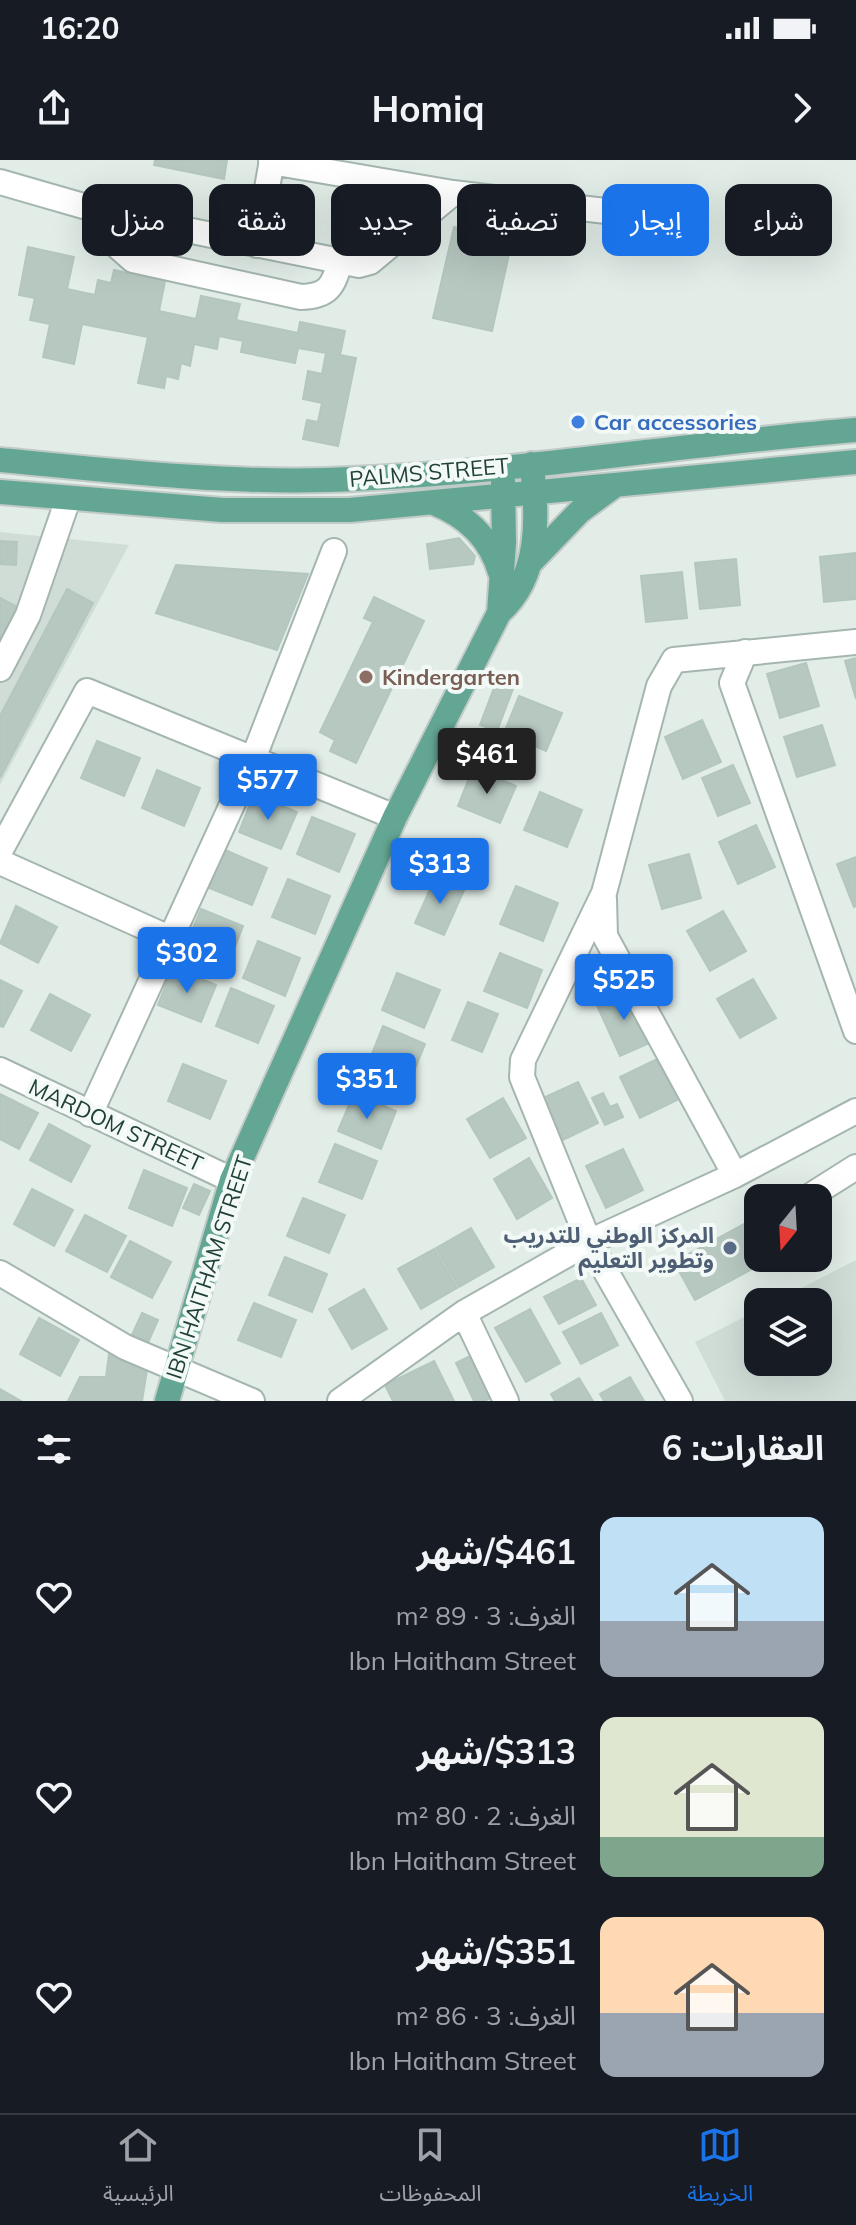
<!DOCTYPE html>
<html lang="ar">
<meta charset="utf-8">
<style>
body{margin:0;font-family:Mulish,"Noto Sans Arabic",sans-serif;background:#242831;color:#f1f3f6;direction:rtl;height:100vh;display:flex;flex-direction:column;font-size:30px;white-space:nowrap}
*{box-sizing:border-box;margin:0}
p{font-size:26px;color:#9ea1a6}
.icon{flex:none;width:44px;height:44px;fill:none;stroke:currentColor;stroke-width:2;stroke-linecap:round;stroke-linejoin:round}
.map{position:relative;height:1241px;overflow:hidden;direction:ltr}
.sheet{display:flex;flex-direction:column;background:#171b24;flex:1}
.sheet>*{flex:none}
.guide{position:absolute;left:24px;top:24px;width:808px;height:72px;direction:rtl;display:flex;gap:16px}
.needle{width:52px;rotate:198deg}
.tools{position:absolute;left:744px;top:1024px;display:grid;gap:16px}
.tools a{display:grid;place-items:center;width:88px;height:88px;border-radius:16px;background:#171b24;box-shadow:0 8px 32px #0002;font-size:40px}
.price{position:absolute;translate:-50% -68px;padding:0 18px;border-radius:8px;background:#1a73e8;color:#fff;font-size:26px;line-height:52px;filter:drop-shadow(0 2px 4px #0008)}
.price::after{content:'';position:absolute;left:50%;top:48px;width:24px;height:18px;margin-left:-12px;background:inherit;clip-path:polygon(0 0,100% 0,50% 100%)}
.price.selected{background:#222;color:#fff}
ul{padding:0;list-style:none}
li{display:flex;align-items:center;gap:24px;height:200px;padding:0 32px}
li span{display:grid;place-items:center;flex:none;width:224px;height:160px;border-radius:16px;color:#555}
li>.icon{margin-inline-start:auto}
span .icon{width:96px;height:96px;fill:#fffc;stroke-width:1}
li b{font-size:34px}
h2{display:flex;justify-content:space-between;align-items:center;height:96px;padding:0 32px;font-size:34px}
.pill{padding:0 28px;border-radius:16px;background:#171b24;box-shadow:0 8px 32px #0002;font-size:28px;line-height:72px}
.pill.selected{background:#1a73e8;color:#fff}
.status{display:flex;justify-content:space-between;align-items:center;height:56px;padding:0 40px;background:#171b24;direction:ltr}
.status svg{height:22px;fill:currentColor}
header{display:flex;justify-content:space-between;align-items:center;height:104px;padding:0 32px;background:#171b24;font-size:36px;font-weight:700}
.tab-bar{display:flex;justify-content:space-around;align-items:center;height:112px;border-top:2px solid #363941;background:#171b24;font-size:22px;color:#9ea1a6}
.tab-bar a{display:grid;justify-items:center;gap:4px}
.tab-bar .selected{color:#1a73e8}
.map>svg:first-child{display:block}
</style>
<div class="status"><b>16:20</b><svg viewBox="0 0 49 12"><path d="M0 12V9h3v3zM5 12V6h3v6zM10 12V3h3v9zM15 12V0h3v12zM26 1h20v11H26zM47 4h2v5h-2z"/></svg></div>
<header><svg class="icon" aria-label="forward" viewBox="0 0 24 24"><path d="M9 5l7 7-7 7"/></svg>Homiq<svg class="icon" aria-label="share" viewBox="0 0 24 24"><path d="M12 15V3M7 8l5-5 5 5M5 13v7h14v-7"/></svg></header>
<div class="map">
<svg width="856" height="1241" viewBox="0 0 856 1241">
<rect width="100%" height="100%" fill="#e2ede8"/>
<path fill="#d0ddd7" d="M0,372L129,385L0,625Z
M856,1100V1241H725L695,1182L758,1150V1202H818V1142H774Z"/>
<path fill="#b7c8c1" stroke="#b4c7bf" stroke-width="2" d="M155,0H227L224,19L154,5Z
M454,67L512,81L492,171L433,158Z
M28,87L74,97L67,129L95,135L98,120L111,123L114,110L165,121L159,151L196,159L201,136L240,144L236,160L298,173L300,162L345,171L340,195L356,198L338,286L303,279L307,260L318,262L322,243L303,239L308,211L322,214L326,193L298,188L295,203L241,192L243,181L219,176L217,189L194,184L190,206L181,203L178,219L166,216L164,228L138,223L148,177L82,164L74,204L43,197L50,164L30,160L35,138L19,135Z
M459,378L475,396L473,404L430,409L427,384Z
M0,381L17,382L16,405L0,404Z
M856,393V439L824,442L820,397Z
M736,399L740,445L700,449L695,403Z
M176,405L308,414L277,490L156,453Z
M682,412L687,458L646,462L641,416Z
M67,429L93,443L0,618V556Z
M374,437L424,461L356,603L330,591L335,580L320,572L373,462L364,458Z
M0,438L19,448L0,481Z
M856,498V539L845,501Z
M806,503L819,546L780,558L767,514Z
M497,520L514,526L497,571L480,565Z
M519,536L562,553L546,591L504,573Z
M702,560L721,602L683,619L665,577Z
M822,565L835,605L797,617L784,577Z
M97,581L140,598L124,636L81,618Z
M733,605L750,643L718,656L702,618Z
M473,608L516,626L500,663L458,646Z
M157,610L200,628L184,666L142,648Z
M540,632L582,650L567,687L524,670Z
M254,634L297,652L281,689L239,672Z
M312,657L355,674L339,712L297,694Z
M756,665L775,707L738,724L719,682Z
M225,690L267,708L252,745L209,728Z
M689,694L701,738L662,749L649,705Z
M856,697V746L854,747L837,704Z
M436,716L465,728L444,775L415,763Z
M288,719L330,736L315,774L272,757Z
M516,726L558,743L543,781L500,764Z
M16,746L57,767L38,803L0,783Z
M201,749L243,766L228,804L185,787Z
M723,751L746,791L710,811L687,771Z
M258,781L300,798L285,836L243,818Z
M500,793L542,810L527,848L484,831Z
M173,807L216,825L201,862L158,845Z
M397,813L440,830L424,868L382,850Z
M753,819L776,858L740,878L717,839Z
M0,820L22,831L3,867L0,866Z
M622,827L656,880L620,896L594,839Z
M231,828L274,846L258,883L216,866Z
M50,834L90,855L71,891L31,870Z
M468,842L498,854L482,892L452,880Z
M383,866L425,884L410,921L368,904Z
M657,899L677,940L640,958L620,917Z
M183,904L226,921L210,959L168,941Z
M578,922L598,963L561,981L541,939Z
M354,933L396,951L381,989L338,971Z
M603,933L610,947L617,944L623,957L605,965L592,938Z
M0,934L38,953L19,989L0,979Z
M503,938L526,978L490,998L467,959Z
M49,964L90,986L71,1022L30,1000Z
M335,984L377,1001L362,1039L319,1022Z
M623,989L643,1030L606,1048L586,1006Z
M529,998L552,1038L517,1059L494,1019Z
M144,1010L187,1028L172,1066L129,1048Z
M194,1024L210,1031L199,1055L183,1048Z
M32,1029L73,1050L54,1086L14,1064Z
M303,1038L345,1055L329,1093L287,1076Z
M85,1055L126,1076L107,1112L66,1091Z
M744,1064L758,1089V1098L765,1102L695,1140L674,1102Z
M471,1068L494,1107L459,1127L436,1088Z
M130,1081L171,1102L152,1138L111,1117Z
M434,1089L457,1128L421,1149L398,1109Z
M285,1097L327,1114L312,1152L269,1135Z
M581,1118L596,1145L559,1164L544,1137Z
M364,1129L387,1169L352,1189L329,1149Z
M254,1143L296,1160L281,1197L238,1180Z
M530,1149L560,1203L526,1222L495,1168Z
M142,1153L158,1160L147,1185L131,1177Z
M601,1153L618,1185L581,1204L563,1172Z
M39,1158L79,1180L60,1216L20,1194Z
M110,1187L147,1210L142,1241H68L80,1217H106Z
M472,1195L493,1237L484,1241H474L456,1203Z
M434,1201L454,1241H393L385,1225Z
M630,1217L644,1241H604L600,1234Z
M579,1218L593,1241H555L551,1234Z
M0,1229L21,1241H0Z"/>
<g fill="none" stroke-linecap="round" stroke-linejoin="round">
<g stroke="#a4b6af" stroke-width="28">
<path id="minor" d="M271,2L453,33L648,56
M0,22L118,56L359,105L370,102L453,33
M118,56L116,85L133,100L301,137C328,136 333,127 340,102
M257,85L272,0
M745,492L732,523L856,871
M0,509L28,455L68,339
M0,691L87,531L395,657
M0,702L169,778
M604,739L605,776L735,1015
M0,910L232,1020
M90,954L253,599L334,391
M807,1038L856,1007
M0,1113L125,1187L252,1241
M464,1153L506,1241
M340,1241L464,1153L589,1082L735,1015L856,951
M680,1241L589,1082L522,917L523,900L604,733L659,526L674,500L856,482"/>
</g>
<g stroke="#c1cac7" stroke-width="28">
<path id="major" d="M0,300C107,310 218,323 326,320C503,315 679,284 856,270
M0,332L222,350H350L856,302
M434,343C467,356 490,378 500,412
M531,402L580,351L614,326
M499,453L504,383L503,321
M167,1241L232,1020L395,657L499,453C542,415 537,356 532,304"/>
</g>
<use href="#minor" stroke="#fff" stroke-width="24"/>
<use href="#major" stroke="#63a693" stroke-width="24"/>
</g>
<circle fill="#3f7fe0" stroke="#f3f9f6" stroke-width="3" cx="578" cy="262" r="8"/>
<circle fill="#8d6e63" stroke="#f3f9f6" stroke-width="3" cx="366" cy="517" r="8"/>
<circle fill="#5c6f8a" stroke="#f3f9f6" stroke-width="3" cx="730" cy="1088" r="8"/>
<g text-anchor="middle" stroke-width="8" stroke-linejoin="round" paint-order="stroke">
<g font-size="22" font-weight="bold" fill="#366cbe" stroke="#f3f9f6" text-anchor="start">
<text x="594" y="270">Car accessories</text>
</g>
<g font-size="22" fill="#214037" stroke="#f3f9f6">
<text transform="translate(429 312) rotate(-5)" y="8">PALMS STREET</text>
<text transform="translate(116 965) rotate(25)" y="8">MARDOM STREET</text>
<text transform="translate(209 1107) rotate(-72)" y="8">IBN HAITHAM STREET</text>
</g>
<g font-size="22" font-weight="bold" fill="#785e54" stroke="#f3f9f6" text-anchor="start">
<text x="382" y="525">Kindergarten</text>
</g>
<g font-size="22" font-weight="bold" fill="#4e5e75" stroke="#f3f9f6" text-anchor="end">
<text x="714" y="1083">المركز الوطني للتدريب<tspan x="714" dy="25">وتطوير التعليم</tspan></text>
</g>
</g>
</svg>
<div class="tools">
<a><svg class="needle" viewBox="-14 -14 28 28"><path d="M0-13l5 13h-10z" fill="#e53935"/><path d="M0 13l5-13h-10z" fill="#9ea1a6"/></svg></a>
<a><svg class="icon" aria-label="layers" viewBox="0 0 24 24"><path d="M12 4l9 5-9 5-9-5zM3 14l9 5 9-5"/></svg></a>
</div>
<b class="price selected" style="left:487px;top:636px">$461</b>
<b class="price" style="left:268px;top:662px">$577</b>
<b class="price" style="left:440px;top:746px">$313</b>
<b class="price" style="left:187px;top:835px">$302</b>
<b class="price" style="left:624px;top:862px">$525</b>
<b class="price" style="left:367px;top:961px">$351</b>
<div class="guide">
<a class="pill">شراء</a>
<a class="pill selected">إيجار</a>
<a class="pill">تصفية</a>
<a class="pill">جديد</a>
<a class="pill">شقة</a>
<a class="pill">منزل</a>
</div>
</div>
<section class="sheet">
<h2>العقارات: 6<svg class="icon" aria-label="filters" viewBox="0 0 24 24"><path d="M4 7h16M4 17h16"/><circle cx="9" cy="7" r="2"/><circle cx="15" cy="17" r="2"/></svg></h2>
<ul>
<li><span style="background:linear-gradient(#bfe0f5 65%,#9aa5b1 0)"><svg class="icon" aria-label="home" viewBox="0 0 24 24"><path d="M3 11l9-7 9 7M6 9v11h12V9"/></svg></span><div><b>$461/شهر</b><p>الغرف: 3 · 89 m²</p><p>Ibn Haitham Street</p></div><svg class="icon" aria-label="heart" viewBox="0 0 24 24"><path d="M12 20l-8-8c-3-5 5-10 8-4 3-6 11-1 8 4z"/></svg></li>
<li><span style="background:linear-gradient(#dfe7d0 75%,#7fa58c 0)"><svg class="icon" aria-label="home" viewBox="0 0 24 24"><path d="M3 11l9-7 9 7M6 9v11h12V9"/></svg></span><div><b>$313/شهر</b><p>الغرف: 2 · 80 m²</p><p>Ibn Haitham Street</p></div><svg class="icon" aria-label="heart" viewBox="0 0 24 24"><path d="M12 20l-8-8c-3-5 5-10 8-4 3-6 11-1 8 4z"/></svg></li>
<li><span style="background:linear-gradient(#ffd9b3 60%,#9aa5b1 0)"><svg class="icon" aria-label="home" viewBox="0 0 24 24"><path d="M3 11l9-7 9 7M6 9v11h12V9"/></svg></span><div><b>$351/شهر</b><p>الغرف: 3 · 86 m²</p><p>Ibn Haitham Street</p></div><svg class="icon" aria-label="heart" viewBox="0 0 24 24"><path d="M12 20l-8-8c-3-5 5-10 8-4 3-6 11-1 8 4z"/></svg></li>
</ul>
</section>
<nav class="tab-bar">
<a class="selected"><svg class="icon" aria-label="map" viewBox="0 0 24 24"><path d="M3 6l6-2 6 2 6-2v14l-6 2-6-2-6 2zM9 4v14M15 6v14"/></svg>الخريطة</a>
<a><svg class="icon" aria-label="saved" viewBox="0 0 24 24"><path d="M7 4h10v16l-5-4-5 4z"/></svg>المحفوظات</a>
<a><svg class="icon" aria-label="home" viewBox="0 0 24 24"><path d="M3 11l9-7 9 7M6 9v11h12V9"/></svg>الرئيسية</a>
</nav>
